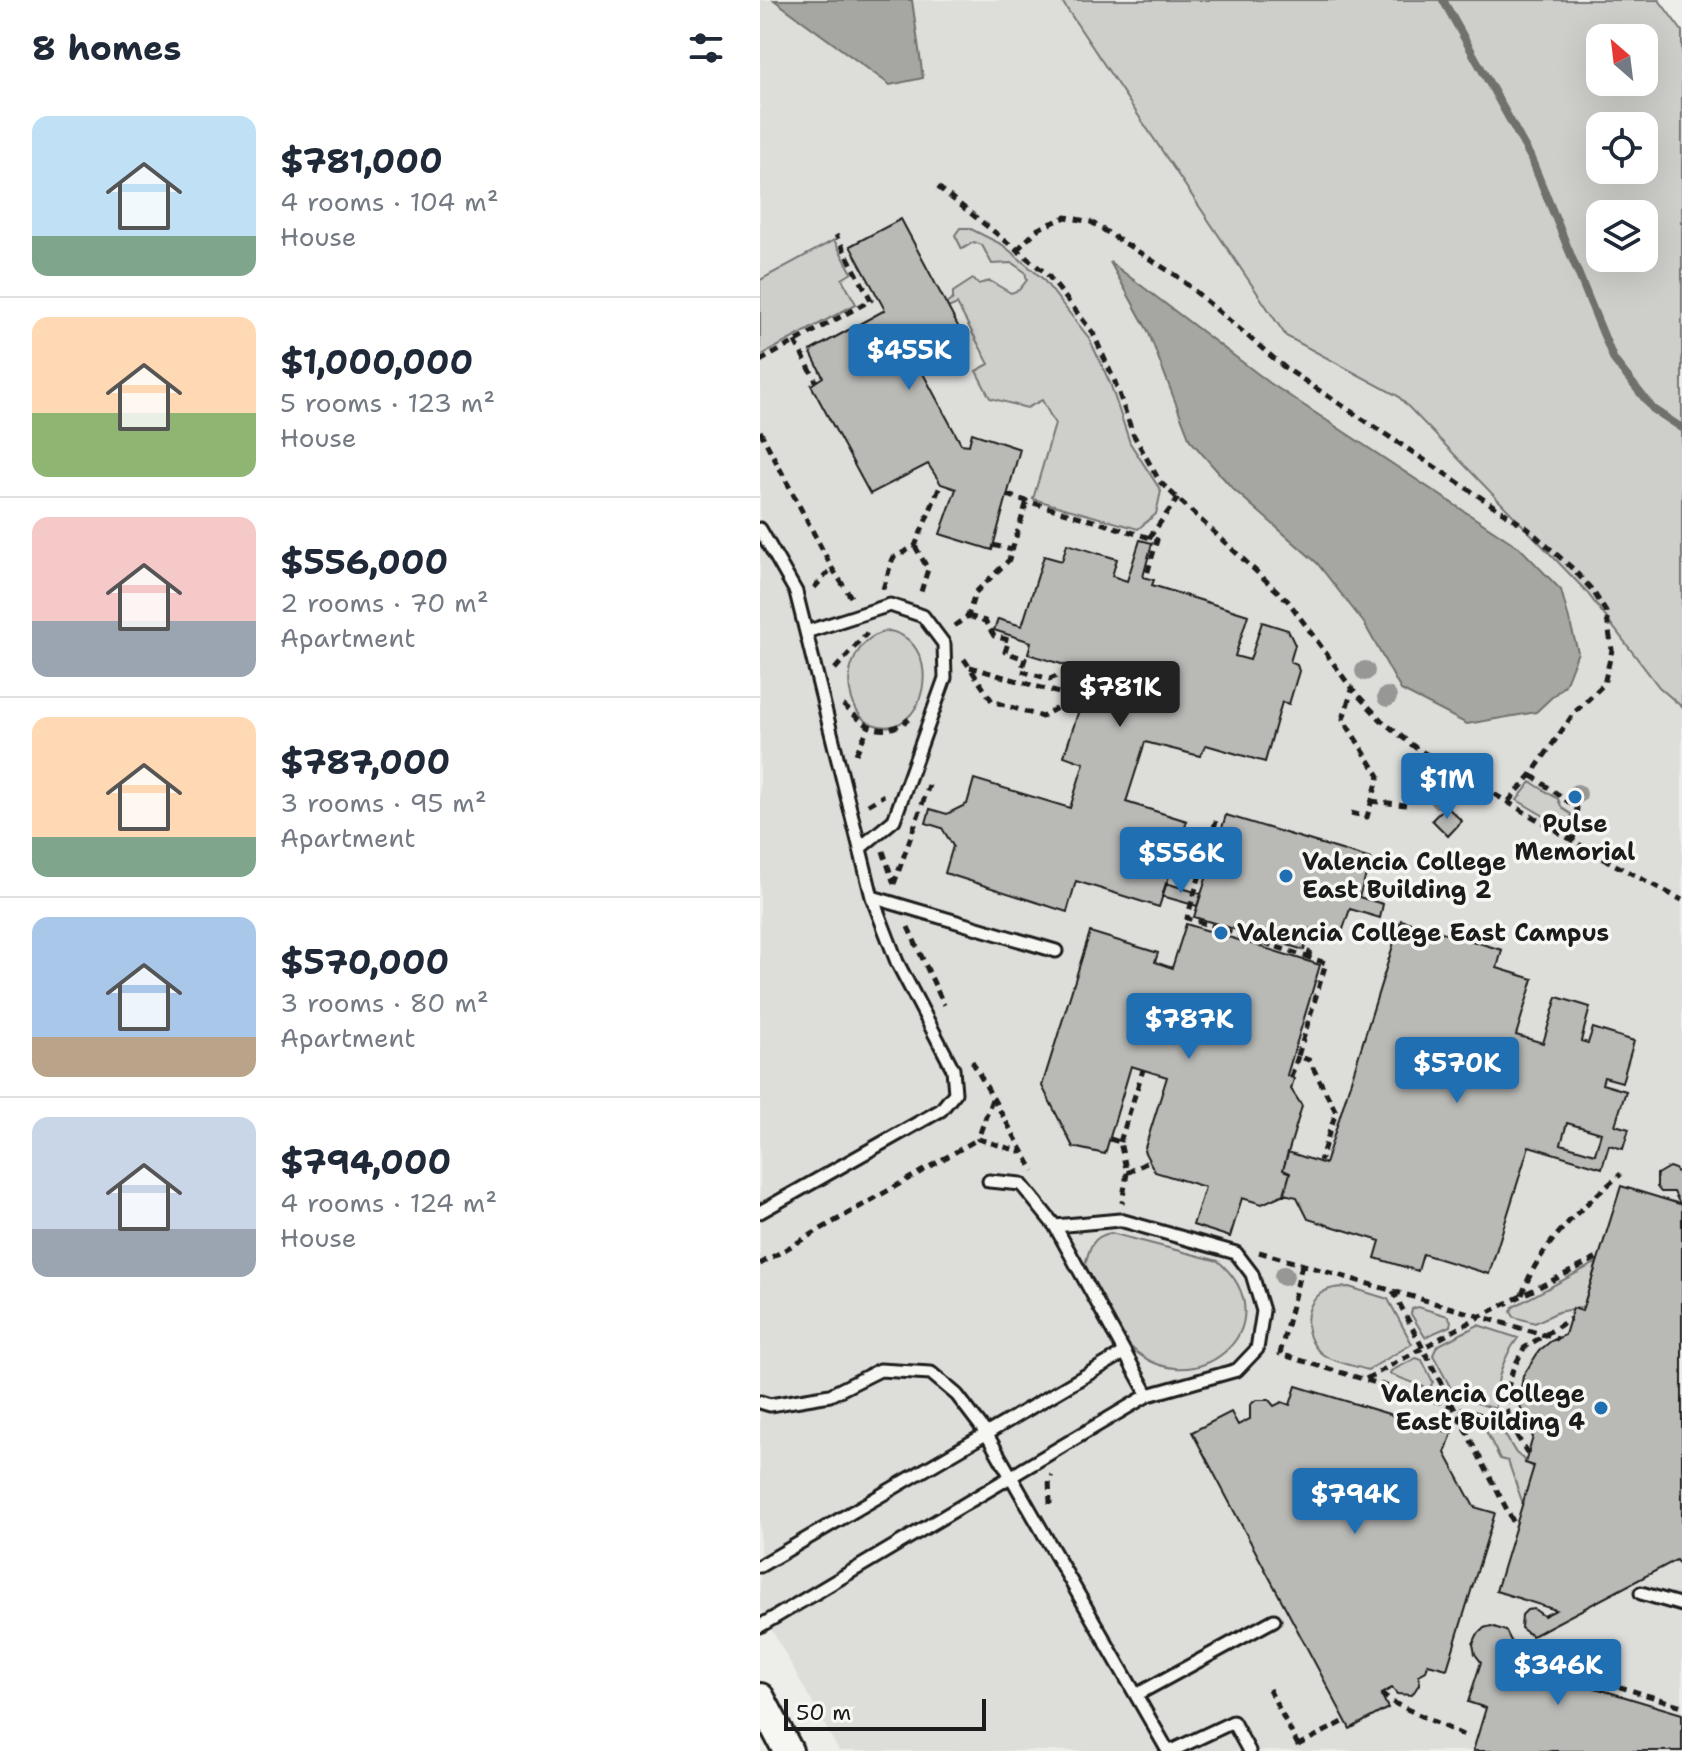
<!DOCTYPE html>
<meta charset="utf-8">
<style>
body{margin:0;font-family:"Shantell Sans",sans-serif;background:#f2f2f3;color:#1f2937;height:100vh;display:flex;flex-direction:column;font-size:30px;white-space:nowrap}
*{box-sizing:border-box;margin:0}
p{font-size:26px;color:#747a83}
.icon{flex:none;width:44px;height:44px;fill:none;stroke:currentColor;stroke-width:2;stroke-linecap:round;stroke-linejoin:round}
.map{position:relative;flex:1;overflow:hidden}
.details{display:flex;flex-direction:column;background:#fff;width:760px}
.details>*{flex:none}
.needle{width:52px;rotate:332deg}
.tools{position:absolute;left:826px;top:24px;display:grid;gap:16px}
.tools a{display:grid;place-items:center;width:72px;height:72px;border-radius:16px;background:#fff;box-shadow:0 8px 32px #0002;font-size:40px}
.scale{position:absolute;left:24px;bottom:20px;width:202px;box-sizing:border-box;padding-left:8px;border:4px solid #1c1c1c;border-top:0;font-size:22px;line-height:28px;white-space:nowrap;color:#1c1c1c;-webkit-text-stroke:6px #f6f6f2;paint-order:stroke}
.price{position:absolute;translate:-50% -68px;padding:0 18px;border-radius:8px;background:#1f6fb2;color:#fff;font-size:26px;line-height:52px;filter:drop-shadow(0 2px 4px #0008)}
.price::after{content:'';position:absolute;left:50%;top:48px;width:24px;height:18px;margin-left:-12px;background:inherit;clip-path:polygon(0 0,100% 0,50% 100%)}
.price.current{background:#222;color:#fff}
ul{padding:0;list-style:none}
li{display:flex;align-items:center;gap:24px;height:200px;padding:0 32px}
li+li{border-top:2px solid #e0e1e3}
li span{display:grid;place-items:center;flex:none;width:224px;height:160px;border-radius:16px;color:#555}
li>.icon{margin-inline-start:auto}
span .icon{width:96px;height:96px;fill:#fffc;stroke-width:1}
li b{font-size:34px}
h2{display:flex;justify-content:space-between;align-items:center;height:96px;padding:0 32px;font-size:34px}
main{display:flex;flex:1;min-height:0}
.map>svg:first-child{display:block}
</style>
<main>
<section class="details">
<h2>8 homes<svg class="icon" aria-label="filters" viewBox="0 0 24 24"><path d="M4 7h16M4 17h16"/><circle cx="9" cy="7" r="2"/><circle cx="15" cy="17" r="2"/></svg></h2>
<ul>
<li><span style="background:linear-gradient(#bfe0f5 75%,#7fa58c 0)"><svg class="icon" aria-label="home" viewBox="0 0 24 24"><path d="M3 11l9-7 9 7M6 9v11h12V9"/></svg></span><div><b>$781,000</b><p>4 rooms · 104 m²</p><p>House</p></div></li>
<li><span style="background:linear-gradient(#ffd9b3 60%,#8fb573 0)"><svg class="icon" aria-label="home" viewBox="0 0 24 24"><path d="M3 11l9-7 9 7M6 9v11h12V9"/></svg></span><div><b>$1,000,000</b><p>5 rooms · 123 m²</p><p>House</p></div></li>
<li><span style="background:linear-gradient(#f6c9c9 65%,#9aa5b1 0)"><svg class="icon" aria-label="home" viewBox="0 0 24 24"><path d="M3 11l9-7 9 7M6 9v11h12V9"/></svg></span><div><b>$556,000</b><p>2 rooms · 70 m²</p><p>Apartment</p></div></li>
<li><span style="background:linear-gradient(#ffd9b3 75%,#7fa58c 0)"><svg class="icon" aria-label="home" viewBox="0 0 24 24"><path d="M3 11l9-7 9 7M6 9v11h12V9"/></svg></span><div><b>$787,000</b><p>3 rooms · 95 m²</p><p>Apartment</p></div></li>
<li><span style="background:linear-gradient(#a9c7e8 75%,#b9a48a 0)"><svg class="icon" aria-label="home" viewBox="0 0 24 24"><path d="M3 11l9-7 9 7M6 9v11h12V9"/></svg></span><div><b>$570,000</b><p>3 rooms · 80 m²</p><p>Apartment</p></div></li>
<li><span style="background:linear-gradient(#c9d6e8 70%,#9aa5b1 0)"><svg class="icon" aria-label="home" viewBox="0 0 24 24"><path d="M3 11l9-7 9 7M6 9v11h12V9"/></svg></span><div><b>$794,000</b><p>4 rooms · 124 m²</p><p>House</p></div></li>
</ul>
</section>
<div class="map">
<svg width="922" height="1751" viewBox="0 0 922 1751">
<rect width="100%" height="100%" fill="#edede9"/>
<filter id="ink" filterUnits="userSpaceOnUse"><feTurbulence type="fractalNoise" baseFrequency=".0125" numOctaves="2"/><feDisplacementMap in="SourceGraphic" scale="16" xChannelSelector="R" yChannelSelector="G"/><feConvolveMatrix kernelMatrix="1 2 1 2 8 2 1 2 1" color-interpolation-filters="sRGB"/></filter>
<g filter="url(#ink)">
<path fill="#ddddda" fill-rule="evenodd" d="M0,0H849L840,38V82H884L922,129V1751H79L0,1608ZM840,126H884V170H840ZM840,214H884V258H840Z"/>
<path fill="#cececb" stroke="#757574" stroke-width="2" fill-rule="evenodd" d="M301,0H899L922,31V707L899,687L825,590L638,396L526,336ZM840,38H884V82H840ZM840,126H884V170H840ZM840,214H884V258H840Z
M200,228H209L243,245L282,278L329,338L350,383L370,443L401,491L396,514L378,529L273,499L295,424L282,400L267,408L230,398L216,371L229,364L197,304L188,308L186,304L193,299V292L213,279L218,284L230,281L251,293L259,290L267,280L265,272L252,263L232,264L222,245L214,242L202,249L195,235Z
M74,240L92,273L82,279L96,304L0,356V280Z
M130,631C187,644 165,744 112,724C100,720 94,707 91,696C84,668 100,634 130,631Z
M771,782L798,799L802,808L811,814L812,822L806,829L757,800Z
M351,1233L458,1261C534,1327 429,1412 366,1342C351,1325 336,1286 325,1265C329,1249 332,1236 351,1233Z
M837,1262L823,1307L798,1312L775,1323L754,1317L751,1312L753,1307Z
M589,1287L628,1299L652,1344L608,1370C595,1366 577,1363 565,1356C541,1341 540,1298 570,1289C576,1287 583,1287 589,1287Z
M658,1307L688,1316L691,1321L690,1326L665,1337L651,1314L652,1309Z
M718,1325L758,1338C742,1359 735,1383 736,1409L695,1396L673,1355L677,1346Z
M656,1358L662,1360L673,1382L669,1389L630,1374L631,1371Z
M723,1425L742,1430L756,1453L774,1468L763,1504L748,1461L740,1459Z"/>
<path fill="#a6a6a3" stroke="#6f6f6d" stroke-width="2" d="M14,0H152L163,78L130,85Z
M350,262L510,383L760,548L801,590L818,652L805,685L776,712L707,724L641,690L604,623L557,563L472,488L430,440L388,331Z"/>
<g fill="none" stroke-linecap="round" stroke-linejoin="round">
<path stroke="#6f6f6d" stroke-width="8" d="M683,0L770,156L854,360L893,409L922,428"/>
</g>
<path fill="#b9b9b6" stroke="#1c1c1c" stroke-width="2" fill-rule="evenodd" d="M141,219L207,343L160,368L201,444L209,445L212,433L260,449L232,550L180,534L196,489L181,484L168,464L110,494L51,385L63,377L50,351L125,310L90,246Z
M380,540L392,543L383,577L394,580L392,585L488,615L475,656L490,660L502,622L528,630L535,645L530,662L537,665L539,671L529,704L522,702L505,762L446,745L440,756L385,742L366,802L427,821L399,907L316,881L307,912L185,873L193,846L182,828L166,823L170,809L187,814L207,804L214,779L310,808L324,763L304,756L319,710L327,712L338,675L268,654L271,642L234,630L238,619L262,626L284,556L302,561L307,544L357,559L352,576L367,581Z
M686,806L702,821L688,836L672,820Z
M466,815L611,859L599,897L623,904L620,918L590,909L580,938L550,929L544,950L434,917Z
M406,883L441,894L437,906L402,896Z
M641,920L742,950L737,968L773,979L756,1035L783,1043L797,997L830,1007L821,1041L828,1043L833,1028L874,1041L862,1082L844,1077L842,1084L866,1091L855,1125L869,1129L863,1149L849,1145L842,1168L769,1146L729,1274L663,1254L658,1271L615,1258L620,1241L548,1219L537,1197L524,1194L530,1173L523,1170L528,1152L565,1164ZM807,1123L841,1133L835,1154L801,1144Z
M426,924L560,965L527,1075L534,1079L531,1089L542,1106L523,1170L530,1173L524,1194L502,1204L482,1198L470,1237L433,1225L445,1187L395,1172L384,1151L407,1077L371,1066L345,1154L313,1147L282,1086L330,932L398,953L395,962L412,968Z
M909,1167L915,1169L922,1178V1569L916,1560L772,1636L761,1628L762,1615L767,1610L774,1609L784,1616L796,1610L736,1591L774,1466L765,1463L773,1437L766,1426L759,1401L763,1376L779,1351L791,1341L805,1335L813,1308L822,1311L861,1186L920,1204L914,1192H901L897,1187V1174Z
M536,1386L692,1433L685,1453L714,1507L735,1513L687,1669L668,1664L666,1671L659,1675L660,1683L652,1695L637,1694L632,1688L621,1694L628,1708L590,1729L432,1432L471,1412L478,1425L490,1419V1405L496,1400H509L514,1406L522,1402L530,1405Z
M731,1626L746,1631L753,1645L795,1656L789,1674L922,1714V1751H713L726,1708L708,1702L721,1662L715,1654L713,1644L717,1635L724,1628Z"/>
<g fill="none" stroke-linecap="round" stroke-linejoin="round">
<g stroke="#1c1c1c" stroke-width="17">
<path id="service" d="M0,529L36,592L112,897L137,962L193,1069L195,1093L181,1110L0,1212
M46,632L130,605L163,616L184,644L185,678L134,820L100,848
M112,897L296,951
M229,1181L261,1184L295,1226L388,1395
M0,1402L10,1405L70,1395L120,1370L171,1373L197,1395L226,1433L408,1751
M0,1566L364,1353
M881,1593L922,1605
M0,1626L388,1395L477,1370L497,1349L503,1311L492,1274L476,1253L360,1220L295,1226
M376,1695L514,1620
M411,1751L473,1722L489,1751"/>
</g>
<g stroke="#1c1c1c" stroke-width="34">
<path id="tertiary" d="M0,1698L28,1751"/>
</g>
<path stroke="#1c1c1c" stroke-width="5" stroke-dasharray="8 6" stroke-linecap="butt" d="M178,187L287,274L333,333L355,382L373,434L400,482L528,601L592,689L622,721L656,748L844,859L922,900
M257,250L278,229L306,217L331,222L417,276L524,367L767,528L813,569L833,591L846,612L852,650L844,684L814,713L771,775L748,802
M35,341L56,381
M0,361L111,300L76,235
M0,431L72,568L91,597
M247,495L397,540L386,578
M389,538L418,498
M233,545L252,550
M155,546L168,569L160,595
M54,588L72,568
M123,589L133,558L155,546L181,484
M208,616L225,621L234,636L249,640L245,652L265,659L261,671L290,679L309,671L317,690
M194,626L208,616L215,593L249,560L267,501
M204,659L232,701L282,717L319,694L333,691
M210,667L306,695L319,690
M75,669L107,633
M83,705C106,726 120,740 149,719
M96,754L109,726
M771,775L817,808L813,841
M611,801L646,805
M108,805L124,795
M591,813L607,817L619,776L583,719L592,690
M456,821L427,918L566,963L538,1056L549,1060L576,1112L560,1161
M123,851L134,884
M134,884L169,785
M148,927L184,1005
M548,958L557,931
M212,1061L274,1171
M531,1077L538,1056
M232,1099L218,1139L262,1152
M350,1139L360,1142L367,1173L362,1203
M360,1142L383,1070
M367,1173L390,1161
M499,1252L798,1339
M0,1264L218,1139
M542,1265L520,1354L768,1429
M633,1291L756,1527
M762,1295C779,1244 822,1207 861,1174
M606,1379L719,1317L839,1257
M768,1454L749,1423L746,1395L753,1369L764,1348L810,1319
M290,1504L289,1479L292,1475
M792,1666L922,1706
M509,1689L541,1751
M621,1694L634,1703L707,1737
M538,1745L585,1721"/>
<use href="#service" stroke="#f6f6f2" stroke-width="11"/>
<use href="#tertiary" stroke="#f6f6f2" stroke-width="28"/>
</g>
<g fill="#979795">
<circle cx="605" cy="671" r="10"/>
<circle cx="627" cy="697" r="10"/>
<circle cx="817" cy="794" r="10"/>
<circle cx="680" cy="799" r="10"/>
<circle cx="524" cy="1276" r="10"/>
</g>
</g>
<g fill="#1f6fb2" stroke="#f6f6f2" stroke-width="3">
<circle cx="815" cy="797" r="8"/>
<circle cx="526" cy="876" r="8"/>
<circle cx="461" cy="933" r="8"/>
<circle cx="841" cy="1408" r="8"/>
</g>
<g text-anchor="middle" stroke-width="7" stroke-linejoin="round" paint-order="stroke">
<g font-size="24" font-weight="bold" fill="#1c1c1c" stroke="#f6f6f2" text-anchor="start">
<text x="815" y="832" text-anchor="middle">Pulse<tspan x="815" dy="28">Memorial</tspan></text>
<text x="542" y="870">Valencia College<tspan x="542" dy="28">East Building 2</tspan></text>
<text x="477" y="941">Valencia College East Campus</text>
<text x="825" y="1402" text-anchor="end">Valencia College<tspan x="825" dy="28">East Building 4</tspan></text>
</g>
</g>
</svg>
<div class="tools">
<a><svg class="needle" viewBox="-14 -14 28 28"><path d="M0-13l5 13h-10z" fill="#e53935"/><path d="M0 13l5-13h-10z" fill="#747a83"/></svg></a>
<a><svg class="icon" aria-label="locate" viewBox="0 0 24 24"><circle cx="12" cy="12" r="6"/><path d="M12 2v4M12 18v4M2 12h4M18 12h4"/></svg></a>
<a><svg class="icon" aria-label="layers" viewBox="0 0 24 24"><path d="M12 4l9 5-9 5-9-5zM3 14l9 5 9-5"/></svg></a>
</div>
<div class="scale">50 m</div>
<b class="price" style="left:149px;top:392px">$455K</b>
<b class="price current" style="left:360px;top:729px">$781K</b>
<b class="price" style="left:687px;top:821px">$1M</b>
<b class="price" style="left:421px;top:895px">$556K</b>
<b class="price" style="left:429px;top:1061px">$787K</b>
<b class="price" style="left:697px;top:1105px">$570K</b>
<b class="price" style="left:595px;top:1536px">$794K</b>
<b class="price" style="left:798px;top:1707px">$346K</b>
</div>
</main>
